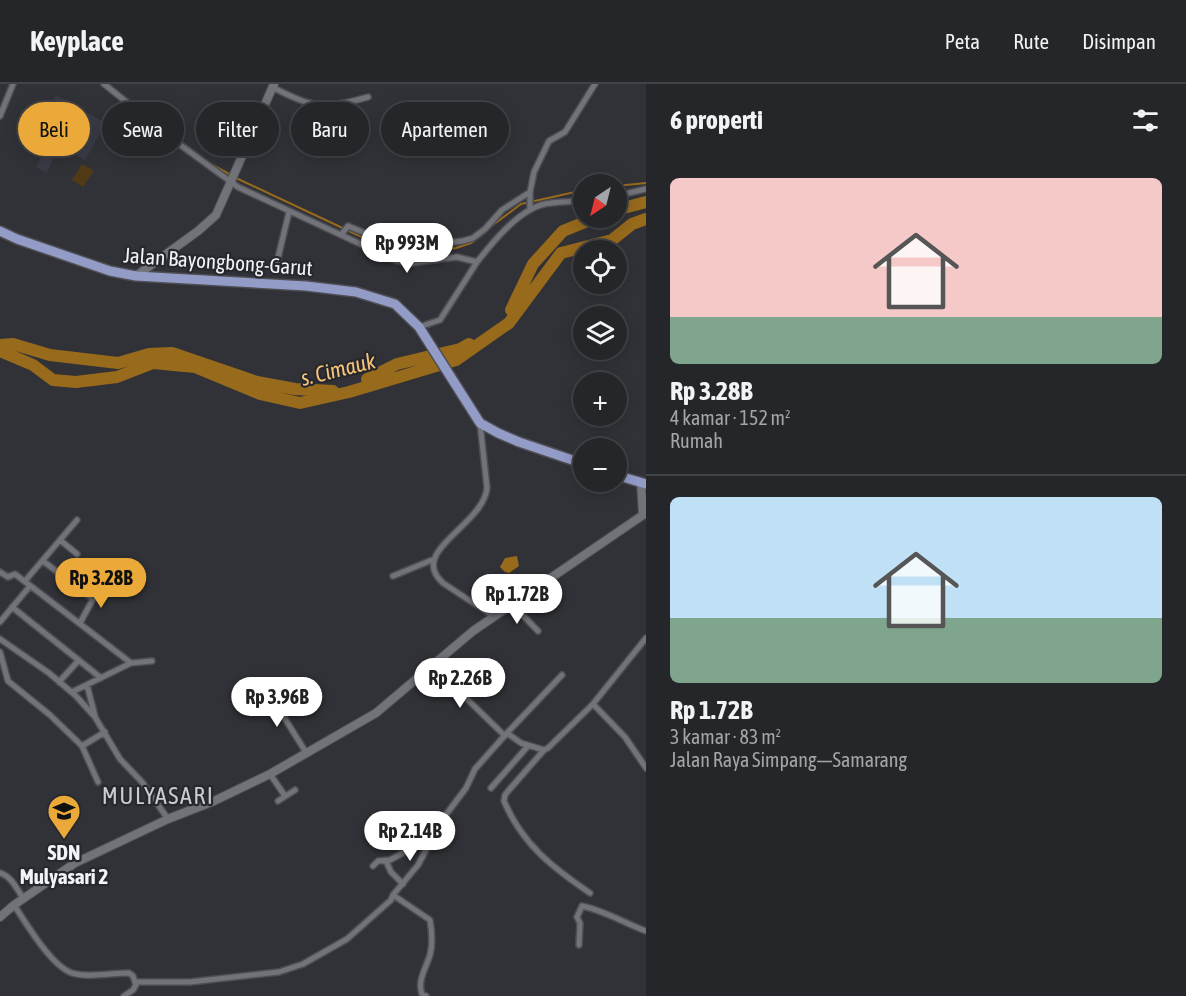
<!DOCTYPE html>
<html lang="id">
<meta charset="utf-8">
<style>
body{margin:0;font-family:"Asap Condensed",sans-serif;background:#2d2e31;color:#f1f3f6;height:100vh;display:flex;flex-direction:column;font-size:22px;white-space:nowrap}
*{box-sizing:border-box;margin:0}
p{font-size:20px;color:#a3a5a8}
.icon{flex:none;width:33px;height:33px;fill:none;stroke:currentColor;stroke-width:2;stroke-linecap:round;stroke-linejoin:round}
.map{position:relative;flex:1;overflow:hidden}
.panel{display:flex;flex-direction:column;background:#252629;width:540px}
.panel>*{flex:none}
.top-card{position:absolute;left:18px;top:18px;width:537px;height:54px;display:flex;gap:12px}
.needle{width:39px;rotate:215deg}
.controls{position:absolute;left:573px;top:90px;display:grid;gap:12px}
.controls a{display:grid;place-items:center;width:54px;height:54px;border-radius:50%;background:#252629;box-shadow:0 3px 15px #0003,0 0 0 2px #424346;font-size:30px}
.price{position:absolute;translate:-50% -51px;padding:0 14px;border-radius:21px;background:#fff;color:#222;font-size:20px;line-height:39px;filter:drop-shadow(0 2px 3px #0008)}
.price::after{content:'';position:absolute;left:50%;top:36px;width:18px;height:14px;margin-left:-9px;background:inherit;clip-path:polygon(0 0,100% 0,50% 100%)}
.price.selected{background:#eba93a;color:#111}
ul{padding:0;list-style:none}
li{display:grid;align-content:center;gap:12px;height:318px;padding:0 24px}
li+li{border-top:2px solid #424346}
li span{display:grid;place-items:center;height:186px;border-radius:9px;color:#555}
li>.icon{margin-inline-start:auto}
span .icon{width:108px;height:108px;fill:#fffc;stroke-width:1}
li b{font-size:26px}
h2{display:flex;justify-content:space-between;align-items:center;height:72px;padding:0 24px;font-size:26px}
.tag{padding:0 21px;border-radius:27px;background:#252629;box-shadow:0 3px 15px #0003,0 0 0 2px #424346;font-size:21px;line-height:54px}
.tag.selected{background:#eba93a;color:#111}
header{display:flex;align-items:center;gap:36px;box-sizing:border-box;height:84px;padding:0 30px;background:#252629;border-bottom:2px solid #424346}
header strong{font-size:28px}
nav{display:flex;gap:33px;margin-inline-start:auto;font-size:21px}
main{display:flex;flex:1;min-height:0}
.map>svg:first-child{display:block}
</style>
<header>
<strong>Keyplace</strong>
<nav><a>Peta</a><a>Rute</a><a>Disimpan</a></nav>
</header>
<main>
<div class="map">
<svg width="646" height="912" viewBox="0 0 646 912">
<rect width="100%" height="100%" fill="#313237"/>
<path fill="#393b46" d="M56,11L106,39L85,76L52,57L57,48L80,60L91,43L60,27L55,35L46,29Z
M47,63L57,68L46,89L36,83Z"/>
<path fill="#513a16" d="M82,80L94,87L83,103L72,96Z"/>
<path fill="#976a1c" d="M517,472L519,482L509,489L505,488L500,483L505,474Z"/>
<g fill="none" stroke-linecap="round" stroke-linejoin="round">
<path stroke="#976a1c" stroke-width="2" d="M176,54L203,74
M209,79L231,91
M236,94L400,171L456,164L471,159L482,151
M616,102L646,99
M490,143L521,120L584,106"/>
<path stroke="#976a1c" stroke-width="12" d="M616,126L646,118
M511,226L533,180L563,147L595,134
M0,261L13,260L50,271L118,279L149,270L172,269L257,298L295,305L333,307
M0,267L33,281L53,296L76,298L117,293L153,279L195,283L260,310L300,319L349,308L456,276L509,239L561,169L612,156L632,140L646,135
M367,295L397,280L460,265L469,260"/>
<g stroke="#4d4e53" stroke-width="8">
<path id="street" d="M104,0L179,60L238,103L397,177L413,179L457,173L477,178C492,159 517,128 541,121C554,117 570,118 584,117
M272,3C313,24 324,26 368,13
M0,32L13,0
M616,112L646,105
M530,126V108
M341,151L348,142L401,164L463,157L473,154L485,145L502,126L530,108L534,88L549,57L565,48L595,0
M277,178L289,128
M419,243L440,236L477,178
M480,339L487,404C483,442 407,467 443,499L493,532
M60,456L77,470
M43,477L93,515
M0,488L8,493L15,490L131,579
M393,492L432,476
M25,497L77,436
M512,520L538,547
M12,523L101,594
M0,538L30,502
M80,539L93,515L94,506L105,496
M0,555L49,589L76,612L95,633L120,675L142,698L168,735
M0,568L8,597L50,631L82,662L98,698
M432,581L505,652
M59,598L79,576
M87,601L95,632
M267,606L307,670
M72,608L131,579L152,577
M593,620L625,653L646,684
M507,649L562,591
M82,662L105,648
M544,666L509,706L505,711L504,717C522,760 553,784 590,809
M270,690L285,712
M491,704L528,662
M278,717L295,706
M386,777L391,788L403,800
M373,782L378,777L390,776L433,752
M0,789C11,792 17,805 23,814
M393,811L430,836C432,848 433,860 430,871C426,884 417,897 422,910L426,912
M14,821C26,839 51,882 72,889C89,894 111,889 129,889L133,892L136,901L133,906L124,912
M579,861L580,839L577,833L582,822C606,827 624,839 646,847
M136,898H190L279,888L303,880L347,855L391,816L393,811L418,781L442,736L466,704L475,685L507,649L521,659L544,666L548,664L593,620L646,554"/>
</g>
<g stroke="#4d4e53" stroke-width="10">
<path id="secondary" d="M136,192L198,147L216,131L274,0
M641,399L643,431
M0,833L14,821L75,779L168,735L214,717L270,690L376,629L473,547L646,429"/>
</g>
<g stroke="#4d4e53" stroke-width="12">
<path id="primary" d="M0,147L17,155L110,187L136,192L306,202L356,208L395,220L419,243L480,339L498,349L519,358L584,380
M616,391L646,400"/>
</g>
<use href="#street" stroke="#727379" stroke-width="5"/>
<use href="#secondary" stroke="#727379" stroke-width="8"/>
<use href="#primary" stroke="#939bc7" stroke-width="9"/>
</g>
<defs>
<g id="school-pin" transform="scale(1.725)"><path d="M0 17L-7.5 6A9.5 9.5 0 1 1 7.5 6Z" fill="#eba93a" stroke="#27282d"/><path d="M0-5L7-2L0 1L-7-2ZM-4 1L0 2.5L4 1V4Q0 6-4 4Z" fill="#111"/></g>
</defs>
<g fill-rule="evenodd">
<use href="#school-pin" x="64" y="727"/>
</g>
<g text-anchor="middle" stroke-width="4.5" stroke-linejoin="round" paint-order="stroke">
<g font-size="21" fill="#f2f3f6" stroke="#27282d">
<text transform="translate(218 178) rotate(4)" y="7">Jalan Bayongbong-Garut</text>
</g>
<g font-size="21" font-weight="bold" fill="#f2f3f6" stroke="#27282d">
<text x="64" y="776">SDN<tspan x="64" dy="24">Mulyasari 2</tspan></text>
</g>
<g font-size="22" font-style="italic" fill="#f7c57a" stroke="#27282d">
<text transform="translate(338 285) rotate(-14)" y="8">s. Cimauk</text>
</g>
<g font-size="24" letter-spacing="1.5" fill="#c9cbd2" stroke="#27282d">
<text x="158" y="720">MULYASARI</text>
</g>
</g>
</svg>
<div class="controls">
<a><svg class="needle" viewBox="-14 -14 28 28"><path d="M0-13l5 13h-10z" fill="#e53935"/><path d="M0 13l5-13h-10z" fill="#a3a5a8"/></svg></a>
<a><svg class="icon" aria-label="locate" viewBox="0 0 24 24"><circle cx="12" cy="12" r="6"/><path d="M12 2v4M12 18v4M2 12h4M18 12h4"/></svg></a>
<a><svg class="icon" aria-label="layers" viewBox="0 0 24 24"><path d="M12 4l9 5-9 5-9-5zM3 14l9 5 9-5"/></svg></a>
<a>+</a>
<a>−</a>
</div>
<b class="price" style="left:407px;top:190px">Rp 993M</b>
<b class="price selected" style="left:101px;top:525px">Rp 3.28B</b>
<b class="price" style="left:517px;top:541px">Rp 1.72B</b>
<b class="price" style="left:460px;top:625px">Rp 2.26B</b>
<b class="price" style="left:277px;top:644px">Rp 3.96B</b>
<b class="price" style="left:410px;top:778px">Rp 2.14B</b>
<div class="top-card">
<a class="tag selected">Beli</a>
<a class="tag">Sewa</a>
<a class="tag">Filter</a>
<a class="tag">Baru</a>
<a class="tag">Apartemen</a>
</div>
</div>
<section class="panel">
<h2>6 properti<svg class="icon" aria-label="filters" viewBox="0 0 24 24"><path d="M4 7h16M4 17h16"/><circle cx="9" cy="7" r="2"/><circle cx="15" cy="17" r="2"/></svg></h2>
<ul>
<li><span style="background:linear-gradient(#f6c9c9 75%,#7fa58c 0)"><svg class="icon" aria-label="home" viewBox="0 0 24 24"><path d="M3 11l9-7 9 7M6 9v11h12V9"/></svg></span><div><b>Rp 3.28B</b><p>4 kamar · 152 m²</p><p>Rumah</p></div></li>
<li><span style="background:linear-gradient(#bfe0f5 65%,#7fa58c 0)"><svg class="icon" aria-label="home" viewBox="0 0 24 24"><path d="M3 11l9-7 9 7M6 9v11h12V9"/></svg></span><div><b>Rp 1.72B</b><p>3 kamar · 83 m²</p><p>Jalan Raya Simpang—Samarang</p></div></li>
</ul>
</section>
</main>
